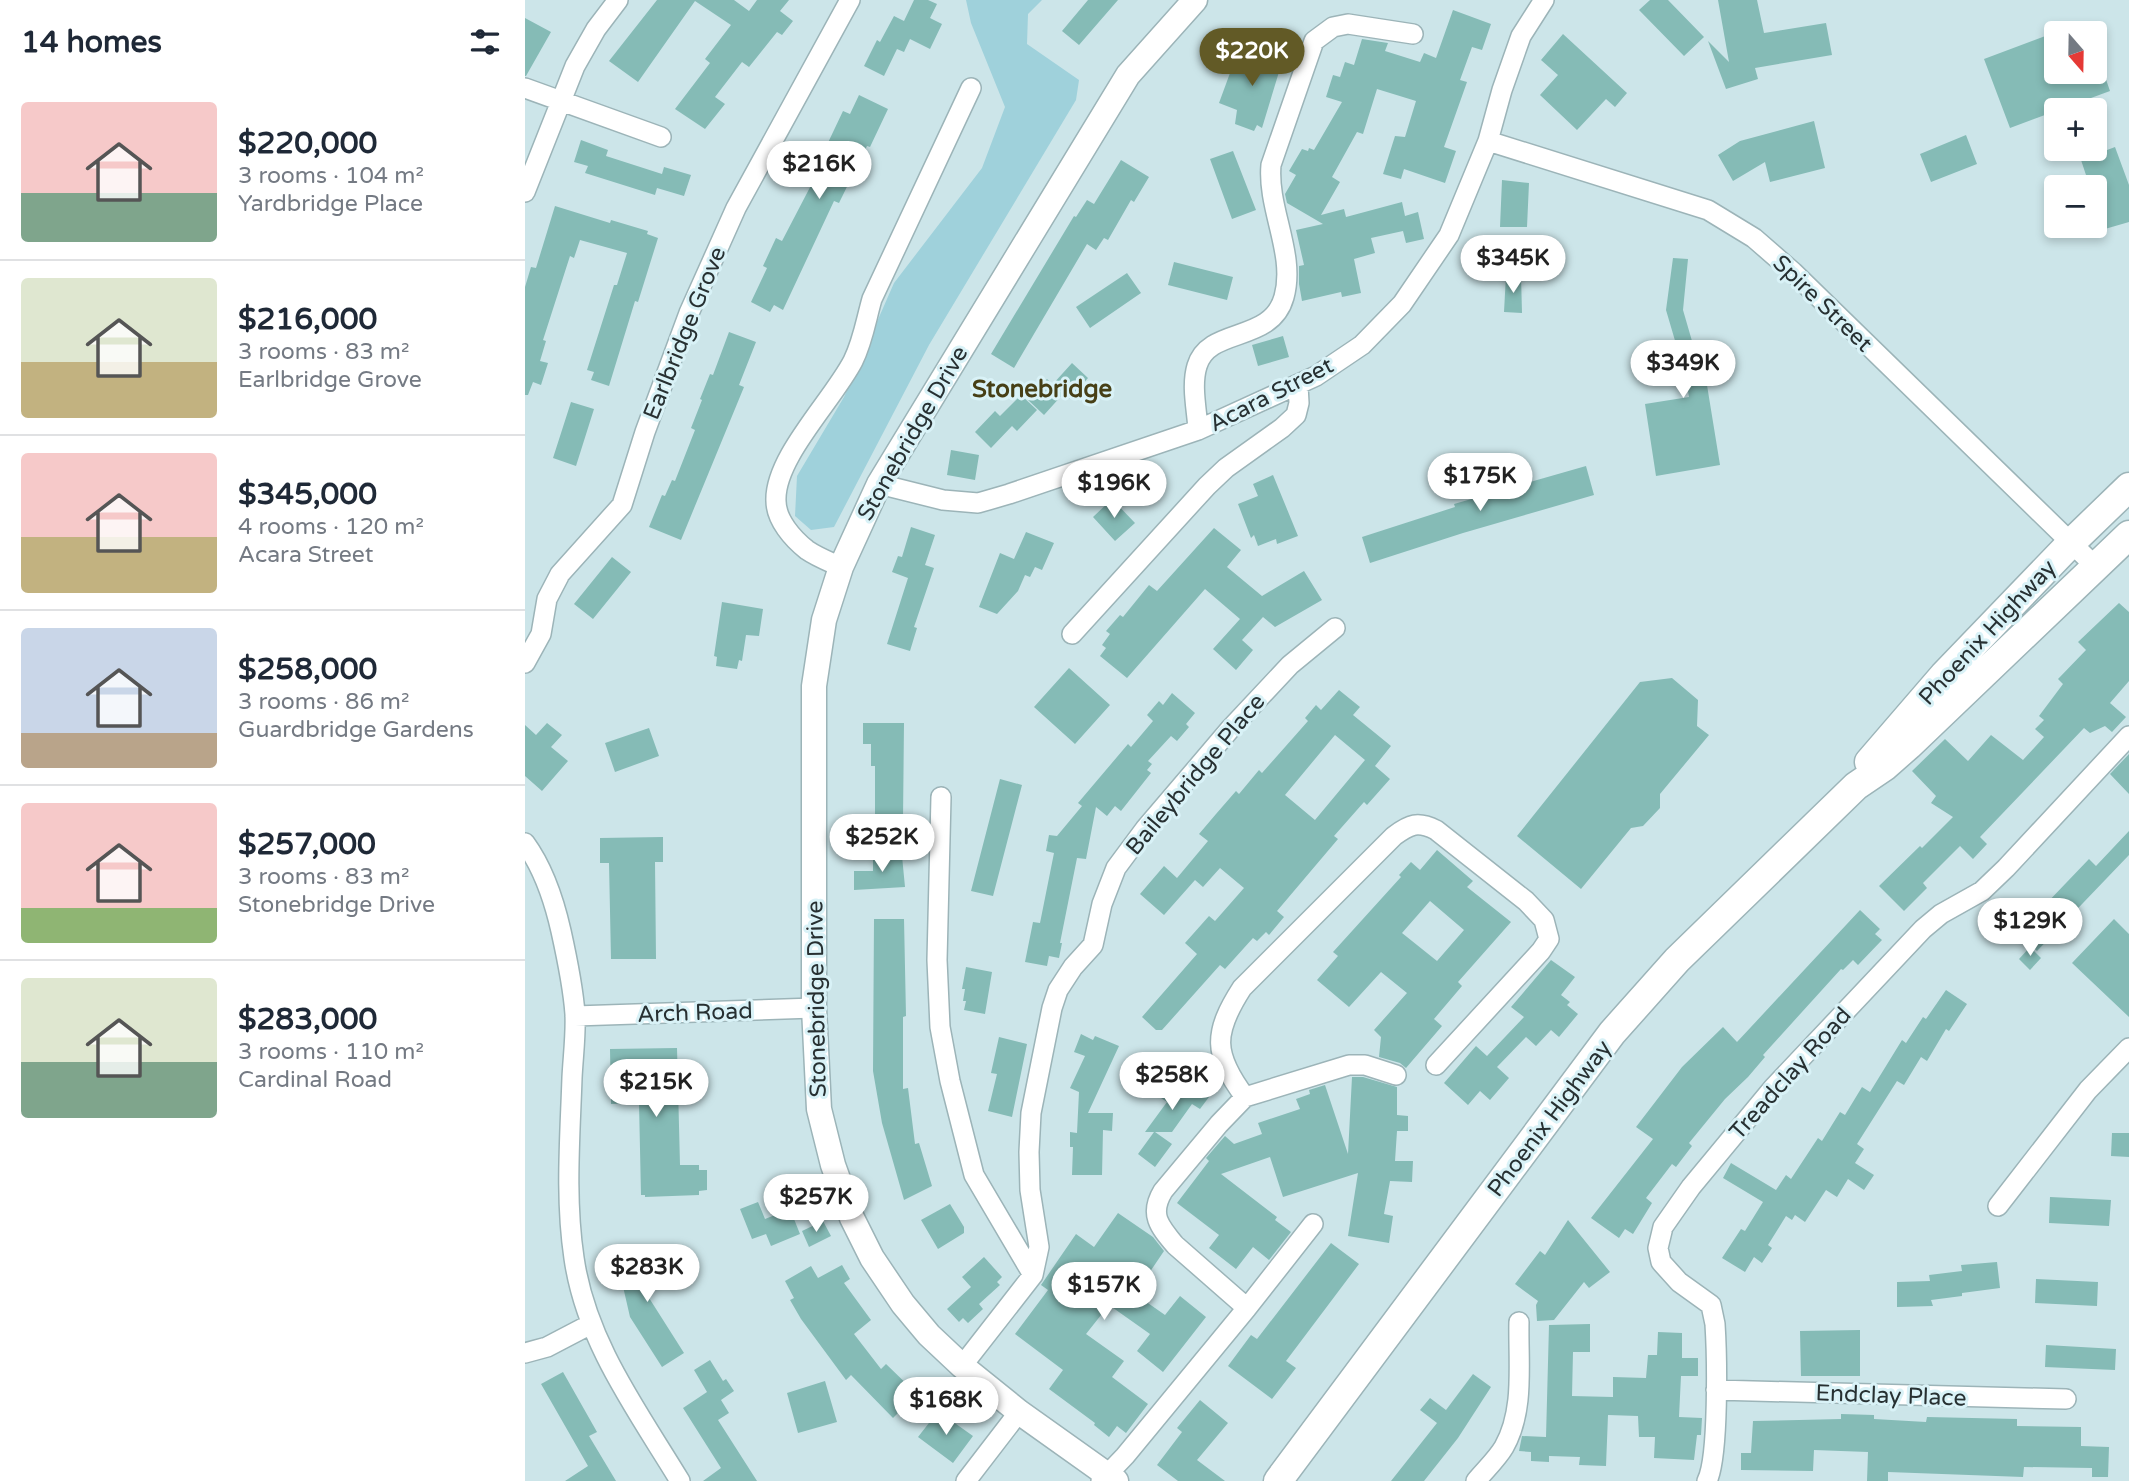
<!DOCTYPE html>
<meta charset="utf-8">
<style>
body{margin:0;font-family:"Varela Round",sans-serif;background:#f2f2f3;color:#1f2937;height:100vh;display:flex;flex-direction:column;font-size:26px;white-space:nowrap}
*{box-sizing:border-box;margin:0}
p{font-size:23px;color:#747a83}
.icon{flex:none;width:38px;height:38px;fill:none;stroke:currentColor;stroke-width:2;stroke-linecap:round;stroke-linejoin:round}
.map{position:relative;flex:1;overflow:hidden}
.details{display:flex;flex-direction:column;background:#fff;width:525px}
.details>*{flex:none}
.needle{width:46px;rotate:160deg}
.fabs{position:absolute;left:1519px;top:21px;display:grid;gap:14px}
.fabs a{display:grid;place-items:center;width:63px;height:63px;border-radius:7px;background:#fff;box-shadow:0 4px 10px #0003;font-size:35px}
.price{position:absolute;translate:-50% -60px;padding:0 16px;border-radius:24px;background:#fff;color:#222;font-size:23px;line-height:46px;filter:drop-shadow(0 2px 4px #0008)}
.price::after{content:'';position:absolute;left:50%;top:42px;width:21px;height:16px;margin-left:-10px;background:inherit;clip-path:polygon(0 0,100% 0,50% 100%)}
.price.selected{background:#625a26;color:#fff}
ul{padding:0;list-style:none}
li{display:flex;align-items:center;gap:21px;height:175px;padding:0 21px}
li+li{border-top:2px solid #e0e1e3}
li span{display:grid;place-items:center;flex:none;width:196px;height:140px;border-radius:7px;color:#555}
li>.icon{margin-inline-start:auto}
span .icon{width:84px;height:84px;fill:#fffc;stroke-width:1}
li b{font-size:30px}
h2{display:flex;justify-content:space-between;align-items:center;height:84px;padding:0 21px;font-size:30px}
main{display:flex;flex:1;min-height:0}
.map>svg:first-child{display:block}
</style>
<main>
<section class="details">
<h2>14 homes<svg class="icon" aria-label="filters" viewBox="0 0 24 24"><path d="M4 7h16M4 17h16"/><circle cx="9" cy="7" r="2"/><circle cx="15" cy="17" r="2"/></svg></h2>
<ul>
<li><span style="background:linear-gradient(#f6c9c9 65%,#7fa58c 0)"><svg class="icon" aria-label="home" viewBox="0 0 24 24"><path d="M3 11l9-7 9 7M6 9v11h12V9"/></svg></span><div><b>$220,000</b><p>3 rooms · 104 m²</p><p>Yardbridge Place</p></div></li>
<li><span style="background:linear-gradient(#dfe7d0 60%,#c2b280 0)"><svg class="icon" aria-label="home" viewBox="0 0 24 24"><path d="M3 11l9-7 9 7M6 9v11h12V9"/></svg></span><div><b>$216,000</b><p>3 rooms · 83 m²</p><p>Earlbridge Grove</p></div></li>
<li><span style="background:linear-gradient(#f6c9c9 60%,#c2b280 0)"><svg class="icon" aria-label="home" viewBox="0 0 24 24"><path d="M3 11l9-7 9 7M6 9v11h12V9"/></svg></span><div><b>$345,000</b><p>4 rooms · 120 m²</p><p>Acara Street</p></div></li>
<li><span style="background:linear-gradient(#c9d6e8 75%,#b9a48a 0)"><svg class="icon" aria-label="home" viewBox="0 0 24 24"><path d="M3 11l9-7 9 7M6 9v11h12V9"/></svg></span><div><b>$258,000</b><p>3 rooms · 86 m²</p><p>Guardbridge Gardens</p></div></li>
<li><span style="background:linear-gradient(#f6c9c9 75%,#8fb573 0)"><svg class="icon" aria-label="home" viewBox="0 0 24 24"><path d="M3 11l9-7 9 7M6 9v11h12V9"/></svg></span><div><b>$257,000</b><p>3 rooms · 83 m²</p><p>Stonebridge Drive</p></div></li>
<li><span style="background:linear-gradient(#dfe7d0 60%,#7fa58c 0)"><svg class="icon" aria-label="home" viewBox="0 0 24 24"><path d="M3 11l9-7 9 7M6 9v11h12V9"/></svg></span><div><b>$283,000</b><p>3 rooms · 110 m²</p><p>Cardinal Road</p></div></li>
</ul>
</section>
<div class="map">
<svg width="1604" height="1481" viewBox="0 0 1604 1481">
<rect width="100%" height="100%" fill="#cce5e9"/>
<path fill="#9fd1db" d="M441,0H517L503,14L502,44L554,80L551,100L404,345L309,527L286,530L270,516L272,476L319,397L369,283L457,168L480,107L446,23Z"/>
<path fill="#85bbb6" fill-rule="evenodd" d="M132,0H209L224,11L232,0H264L255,11L268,21L257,35L252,32L224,67L217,62L190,97L200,104L180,129L150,109L185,63L180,59L206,25L170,1L113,82L84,61Z
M389,0H403L412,4L405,18L417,24L405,49L385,39L379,52L372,49L359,76L339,66L352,40L355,42L369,16L379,21Z
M563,0H593L554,45L537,31Z
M1125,0H1143L1179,37L1159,56L1114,10Z
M1193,0H1232L1239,33L1301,23L1307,55L1230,68L1233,79L1201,89L1183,41L1204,62Z
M928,10L966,24L957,50L947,47L935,80L942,82L919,147L931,151L920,183L879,169L876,179L858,174L870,136L880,137L891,101L852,89L838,134L832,132L807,177L815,182L796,215L819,209L821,217L877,202L880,216L893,212L899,239L881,243L878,231L846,238L850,253L829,259L836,293L817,297L816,292L777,301L774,284V266L779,265L771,230L798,224L762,203L760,194L771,175L764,171L777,149L783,151L784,148L789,150L817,102L801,97L808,75L815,77L820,62L829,65L837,39L863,43L860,51L895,62L899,53L911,58Z
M0,18L26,32L1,76H0Z
M1531,32V84L1577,68L1585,91L1485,128L1459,59Z
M1038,34L1102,93L1090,107L1081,99L1052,130L1015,95L1033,75L1016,60Z
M730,48L750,54L749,58L757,62L737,128L732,125L729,131L710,124L712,110L694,103L712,54L726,60Z
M334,95L363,109L345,147L342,146L314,203L309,201L258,310L249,305L245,312L226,302L242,268L238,266L251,238L257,241L294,170L284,166L294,146L300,149L318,111L325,114Z
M1289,121L1300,168L1245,182L1240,162L1208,181L1193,155L1215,141Z
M1441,135L1452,164L1406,182L1395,154Z
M56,140L83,150L81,156L137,174L139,167L166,175L159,196L132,188L130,195L60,173L63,166L49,162Z
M1590,147L1604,185V222L1573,231L1570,222V187H1565L1556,160Z
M708,151L731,210L707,219L685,159Z
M596,160L624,177L609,202L606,200L583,240L579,238L571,250L562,244L489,368L466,354L549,216L551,217L562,200L569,204Z
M977,180L1004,183L1002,227H975Z
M30,206L85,223L86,220L123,231L122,234L133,238L113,302L110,301L84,386L66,380L69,372L62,370L89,285H92L102,253L55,240L49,258L45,256L18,340L21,341L15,361L23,363L16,385L8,382L3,395H0V287L6,267L11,268Z
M1148,258L1163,259L1158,310L1178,379H1181L1195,465L1131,476L1120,404L1164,397L1161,378L1141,310Z
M649,262L708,277L702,300L643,285Z
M602,273L616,293L565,328L551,307Z
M981,275L996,276L997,313L979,312Z
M204,332L231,342L214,385L219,387L156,540L124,527L137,495L140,496L147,480L150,481L170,430L166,428L177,400L175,399L185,374L188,375Z
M758,336L764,357L733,366L727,345Z
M547,363L563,378L544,399L528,384Z
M522,379L538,394L519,415L502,399Z
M496,395L512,410L492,431L487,426L466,448L450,432L470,411L475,416Z
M46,402L69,409L51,466L28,458Z
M426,450L454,455L450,480L422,475Z
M1061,466L1069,495L938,533L845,563L837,537L930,507L929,504Z
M748,475L773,536L752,544L751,539L733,546L729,535L726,538L713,504L733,496L728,484Z
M587,499L610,523L590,541L568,517Z
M386,527L410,535L400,565L409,568L389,627L392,628L385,651L362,644L383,578L367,572L373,556L377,557Z
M689,528L716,550L702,567L737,596L779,571L797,600L750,627L738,617L717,640L728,650L711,670L688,649L715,619L680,589L602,678L575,656L581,648L577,645L585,634L581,631L595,615L598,617L624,585L632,591Z
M501,532L529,543L517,570L510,567L505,577L500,575L493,591L472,614L454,607L475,553L489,559Z
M87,557L106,572L68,619L49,604Z
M197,602L238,609L234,636L221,635L217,661L214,660L212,669L191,666L192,657L189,656Z
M1594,603L1604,612V681L1585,703L1601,717L1587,732L1580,726L1565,733L1559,728L1455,837L1462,844L1448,859L1435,846L1398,883L1402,888L1379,911L1354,886L1395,846L1397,848L1428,817L1406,803L1411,796L1387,771L1420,739L1443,761L1466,735L1498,760L1519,737L1510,729L1519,720L1514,716L1538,684L1533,679L1561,650L1553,642Z
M544,668L585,705L550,744L509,707Z
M1147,678L1173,700L1172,726L1184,735L1135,794V808L1118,826L1106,828L1056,889L992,836L1115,682Z
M814,690L835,707L828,715L866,746L850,766L865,779L842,805L839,802L809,836L813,839L752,911L759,917L744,935L741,932L732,941L728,938L700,969L695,965L637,1030H631L617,1017L672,954L660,943L684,916L690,921L719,888L695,868L678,887L670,880L639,915L615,894L639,866L652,878L683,841L674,834L691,814L711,791L714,794L734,770L737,773L783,721L780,718L791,705L796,710ZM810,735L840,760L790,820L760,795Z
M647,693L670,713L661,724L664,727L652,741L646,736L623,761L627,764L622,770L626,773L596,811L590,806L582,816L571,807L561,859L552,858L535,943H537L534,958L524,956L522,966L500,962L508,922L515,923L529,853L521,851L524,835L532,836L557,806L553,803L603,744L606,747L628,721L622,715L634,701L638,705Z
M22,723L37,735L26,747L43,761L17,791L0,776V725L11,735Z
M338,723H379L378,820H350V766H346V744H338Z
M124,728L134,756L90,772L80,743Z
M1604,754V794L1585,774Z
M475,779L497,785L468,896L446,891Z
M1604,831V855L1512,951L1493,933L1564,859L1571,866Z
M138,837V862H130L131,959H86L84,863H75V838Z
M912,850L948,881L942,887L986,922L933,982L937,986L909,1019L917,1026L881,1068L875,1063L854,1057L856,1037L849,1030L882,993L856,972L824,1007L792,980L813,956L808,952L876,877L874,875L886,862L895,870ZM905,901L939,930L912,961L877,933Z
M348,856H377L380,887L329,890V871H348Z
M1335,910L1355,929L1350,934L1357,940L1333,965L1328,960L1318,970L1316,969L1238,1055L1240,1057L1223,1077L1200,1099L1164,1143L1167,1146L1151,1167L1147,1164L1121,1198L1127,1203L1108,1234L1100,1229L1094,1238L1066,1218L1128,1139L1111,1127L1157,1067L1198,1027L1212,1042Z
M349,919H379L381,1016L378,1017V1089L383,1088L390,1144L394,1143L407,1186L379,1200L357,1123L348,1071Z
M1589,919L1604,934V1017L1547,963Z
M1505,947L1516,958L1505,970L1494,959Z
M1026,960L1050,977L1036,995L1045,1002L1042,1005L1053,1014L1034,1037L1026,1030L1011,1046L1001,1037L972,1067L984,1078L965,1100L955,1091L943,1105L919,1083L951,1046L962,1056L999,1017L986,1007Z
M441,967L467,972L460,1014L439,1010L441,1001H438L440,989H437Z
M1421,990L1442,1004L1424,1031L1421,1029L1402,1061L1396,1057L1379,1085L1372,1081L1332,1144L1339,1149L1330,1163L1349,1175L1339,1190L1323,1179L1312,1197L1301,1190L1280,1222L1270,1215L1267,1220L1261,1216L1243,1245L1247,1248L1237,1263L1229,1257L1220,1272L1197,1258L1216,1229L1220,1231L1238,1202L1198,1178L1206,1163L1251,1190L1261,1175L1266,1179L1293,1138L1297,1141L1315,1112L1320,1115L1337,1087L1345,1092L1377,1040L1381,1043L1398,1017L1401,1019Z
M556,1034L568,1040L570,1036L594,1046L563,1113H588L587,1131L578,1130L577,1175H547L548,1147H545V1132L552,1133L554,1092L545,1088L560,1056L549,1052Z
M474,1037L502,1044L487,1117L463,1111L472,1074L466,1073Z
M152,1048L155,1165H174V1170H182V1190L174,1191V1195L120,1197V1195H116L114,1103L86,1104L85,1049Z
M642,1067L662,1078L663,1076L687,1093L675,1109L667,1104L647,1132H630L647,1144L630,1167L613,1154L629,1132H620L642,1102L636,1098L644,1087L633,1079Z
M827,1077H838L872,1087V1115L883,1116V1131H872L870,1161H888L887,1182L865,1181L859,1214L868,1216L864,1243L823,1236L833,1173L758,1197L745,1157L696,1174L752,1217L750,1220L766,1232L744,1260L728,1247L711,1269L684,1248L694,1235L652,1203L684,1161L681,1158L700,1136L709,1144L737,1134L733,1123L775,1109L771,1099L785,1094L784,1090L800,1085L823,1154Z
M1587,1133H1604V1157L1586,1156Z
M1525,1197L1586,1200L1584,1226L1524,1223Z
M233,1202L240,1219L265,1209L275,1234L246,1246L241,1234L227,1239L215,1209Z
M425,1204L439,1227V1233L413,1249L396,1220Z
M593,1213L628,1237L639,1251L610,1294L640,1315L655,1296L681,1317L638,1372L612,1351L625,1334L584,1305L561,1334L599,1361L587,1377L623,1404L601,1433L592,1426L584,1437L569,1425L570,1423L524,1389L538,1370L490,1334L523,1290L516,1285L551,1234L569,1247Z
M1043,1220L1085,1272L1064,1288L1059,1282L1029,1320L1012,1321L1011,1305L1013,1301L990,1284L1015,1251L1020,1255Z
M298,1221L306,1236L284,1247L277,1231Z
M806,1243L834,1264L761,1361L771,1368L747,1399L703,1366L726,1335L732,1339Z
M127,1249L138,1284L119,1290L159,1353L137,1367L105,1317L91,1256Z
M459,1257L477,1277L472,1282L475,1285L454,1304L458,1309L443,1323L438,1318L434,1322L422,1309L446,1287L437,1277Z
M1472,1262L1475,1288L1437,1293V1296L1406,1300L1408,1306L1372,1307V1282L1405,1281L1404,1275L1437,1271L1436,1265Z
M317,1265L325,1279L319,1283L346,1320L329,1334L356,1369L361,1364L392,1394L368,1418L326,1375L321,1380L276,1319L265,1300L269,1298L260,1281L286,1266L293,1278Z
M1511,1279L1573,1282L1572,1306L1510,1303Z
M1065,1324V1352H1048L1047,1396L1088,1397V1377L1121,1378L1123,1355H1132L1133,1332L1157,1333V1358H1173V1376H1156L1154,1417L1177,1418L1176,1435H1172L1169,1460L1129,1458L1130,1437H1114L1113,1416L1083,1415L1081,1466L1054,1465L1055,1457L1024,1456V1462L1006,1461V1452L994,1451L997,1436L1021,1437L1024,1325Z
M1335,1330V1376H1276L1275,1331Z
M1521,1345L1591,1349L1590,1370L1520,1367Z
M185,1360L198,1381L201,1379L209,1391L196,1400L204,1413L193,1420L232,1481H178L196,1468L158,1408L182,1392L169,1370Z
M38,1372L72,1432L64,1436L91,1481H40L63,1466L16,1384Z
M948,1374L966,1387L933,1438L899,1481H866L912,1423L895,1410L905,1398L921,1410Z
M300,1381L312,1422L273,1433L262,1393Z
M675,1400L703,1423L672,1460L700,1481H653L632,1465L657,1432L652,1428Z
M411,1414H417L448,1436L428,1463L393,1437Z
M1316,1414L1349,1415V1419L1401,1422L1402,1417L1492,1419V1426L1556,1427V1446L1584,1447L1583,1477H1567V1468L1499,1467L1498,1477L1363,1472V1481H1342L1343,1452L1289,1450L1288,1471L1216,1470V1453H1226L1228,1421L1316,1419Z"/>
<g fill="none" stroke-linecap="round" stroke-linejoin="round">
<g stroke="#9cb4b8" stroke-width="22">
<path id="minor" d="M0,88L136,137
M963,141L1183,210L1229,238L1268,272L1571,567
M0,192L50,66L71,29L93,0
M673,430C672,410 666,386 672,366C684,326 746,344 759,297C771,254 742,209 746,165L789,41L808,27L823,24L888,34
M354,484L418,500L453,503L484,494L673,430L791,376L837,345L877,304L924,235L963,141L977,90L996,36L1019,0
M316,567C305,562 292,557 282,550C268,539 251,520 251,501C249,458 308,400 328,361C338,341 341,320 347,299L446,88
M547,634L682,486L701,468L757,428L771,415L774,403L773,385
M0,663L16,634L22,599L35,574L97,505L120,432L164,313L194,246L211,208L325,0
M416,797L412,960L415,1027L425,1081L449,1175L508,1275
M0,843C19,869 29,900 36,931C42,958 48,986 50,1014C51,1035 48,1057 47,1078C45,1138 40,1198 49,1258C61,1342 112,1410 155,1481
M50,1016L289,1008
M720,1097C688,1054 688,1033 717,988L869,836C885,824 893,821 911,830L1001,901L1019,920L1024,939L1016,951L911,1065
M1473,1206L1563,1090L1604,1048
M722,1308L788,1224
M0,1353L22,1347L66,1324
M437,1366L508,1275L514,1247L505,1190L504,1152L506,1113L527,1008L533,990L548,967L568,945L577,904L591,868L620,829L706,728L765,665L810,628
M1191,1390L1541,1399
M441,1481L494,1412
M576,1481L600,1456L722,1308L650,1245C634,1226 624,1214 638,1191L694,1124L720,1097L824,1065H840L871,1075
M951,1481C960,1470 972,1459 979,1447C1000,1410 993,1363 994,1322
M1182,1481C1194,1457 1192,1355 1190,1324L1186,1305L1154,1282L1136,1262L1133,1248L1138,1227L1166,1187L1248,1088L1398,929L1416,914L1457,891L1481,868L1604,736"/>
</g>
<g stroke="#9cb4b8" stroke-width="27">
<path id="tertiary" d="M591,1481L494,1412L437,1366L404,1335L378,1304L347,1258L327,1218L308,1165L294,1109L289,1008V686L299,620L316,567L354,484L603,75L670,0"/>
</g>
<g stroke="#9cb4b8" stroke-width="31">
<path id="secondary" d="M1344,762L1419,675L1546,543L1604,487
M753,1481L1087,1033L1152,960L1331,786L1359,767L1384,745L1604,535"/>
</g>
<use href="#minor" stroke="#fff" stroke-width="19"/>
<use href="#tertiary" stroke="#fff" stroke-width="24"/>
<use href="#secondary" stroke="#fff" stroke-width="28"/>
</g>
<g text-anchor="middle" stroke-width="6" stroke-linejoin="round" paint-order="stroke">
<g font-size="23" fill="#273032" stroke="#d9f2f7">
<text transform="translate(1298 303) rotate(44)" y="8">Spire Street</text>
<text transform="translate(159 333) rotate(-68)" y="8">Earlbridge Grove</text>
<text transform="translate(746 394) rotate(-27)" y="8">Acara Street</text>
<text transform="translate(387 433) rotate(-60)" y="8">Stonebridge Drive</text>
<text transform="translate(1462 632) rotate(-47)" y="8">Phoenix Highway</text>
<text transform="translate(670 774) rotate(-50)" y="8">Baileybridge Place</text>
<text transform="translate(291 999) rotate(-91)" y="8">Stonebridge Drive</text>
<text transform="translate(170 1012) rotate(-2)" y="8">Arch Road</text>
<text transform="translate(1265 1073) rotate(-48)" y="8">Treadclay Road</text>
<text transform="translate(1024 1118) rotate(-53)" y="8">Phoenix Highway</text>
<text transform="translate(1366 1395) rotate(2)" y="8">Endclay Place</text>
</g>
<g font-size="24" font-weight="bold" fill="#474017" stroke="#d9f2f7">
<text x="517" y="397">Stonebridge</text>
</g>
</g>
</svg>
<div class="fabs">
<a><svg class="needle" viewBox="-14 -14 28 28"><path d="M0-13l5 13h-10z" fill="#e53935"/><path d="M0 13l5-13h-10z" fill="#747a83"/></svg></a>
<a>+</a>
<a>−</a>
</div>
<b class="price selected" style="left:727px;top:88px">$220K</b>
<b class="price" style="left:294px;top:201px">$216K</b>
<b class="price" style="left:988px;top:295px">$345K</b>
<b class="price" style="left:1158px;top:400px">$349K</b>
<b class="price" style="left:955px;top:513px">$175K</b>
<b class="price" style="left:589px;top:520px">$196K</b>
<b class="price" style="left:357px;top:874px">$252K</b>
<b class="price" style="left:1505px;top:958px">$129K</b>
<b class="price" style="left:647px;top:1112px">$258K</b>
<b class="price" style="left:131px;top:1119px">$215K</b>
<b class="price" style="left:291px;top:1234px">$257K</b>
<b class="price" style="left:122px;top:1304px">$283K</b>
<b class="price" style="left:579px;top:1322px">$157K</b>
<b class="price" style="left:421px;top:1437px">$168K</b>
</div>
</main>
